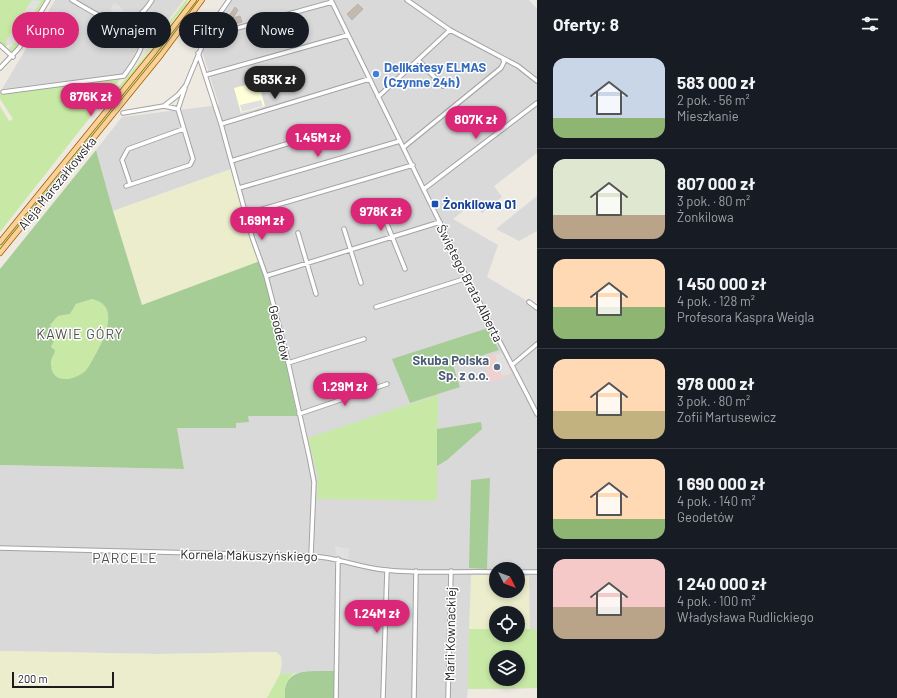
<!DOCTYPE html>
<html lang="pl">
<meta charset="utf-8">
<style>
body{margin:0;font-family:Barlow,sans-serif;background:#242831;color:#f1f3f6;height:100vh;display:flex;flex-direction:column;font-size:15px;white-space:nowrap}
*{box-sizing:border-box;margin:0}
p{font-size:13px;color:#9ea1a6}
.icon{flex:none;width:22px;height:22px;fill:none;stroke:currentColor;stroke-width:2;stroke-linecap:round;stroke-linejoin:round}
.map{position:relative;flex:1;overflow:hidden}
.panel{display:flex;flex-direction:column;background:#171b24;width:360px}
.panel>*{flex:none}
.top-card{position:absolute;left:12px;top:12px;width:380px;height:36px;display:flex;gap:8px}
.needle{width:26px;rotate:132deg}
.fabs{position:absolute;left:489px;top:562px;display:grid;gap:8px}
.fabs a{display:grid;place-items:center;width:36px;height:36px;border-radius:50%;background:#171b24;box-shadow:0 2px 6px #0003;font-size:20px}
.scale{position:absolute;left:12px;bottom:10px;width:102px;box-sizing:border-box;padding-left:4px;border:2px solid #1c1c1c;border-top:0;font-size:11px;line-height:14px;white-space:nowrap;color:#1c1c1c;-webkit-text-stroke:3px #fff;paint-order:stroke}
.price{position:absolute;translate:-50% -34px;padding:0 9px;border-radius:14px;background:#db2777;color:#fff;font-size:13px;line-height:26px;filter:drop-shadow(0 1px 2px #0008)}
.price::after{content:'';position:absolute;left:50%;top:24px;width:12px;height:9px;margin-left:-6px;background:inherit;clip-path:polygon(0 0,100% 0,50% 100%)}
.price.on{background:#222;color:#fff}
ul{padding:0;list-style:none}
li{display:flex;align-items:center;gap:12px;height:100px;padding:0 16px}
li+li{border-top:1px solid #363941}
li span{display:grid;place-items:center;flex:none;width:112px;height:80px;border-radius:12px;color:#555}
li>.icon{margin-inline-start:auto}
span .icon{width:48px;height:48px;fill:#fffc;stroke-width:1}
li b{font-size:17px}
h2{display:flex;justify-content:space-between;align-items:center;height:48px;padding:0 16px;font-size:17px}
.chip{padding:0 14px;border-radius:18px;background:#171b24;box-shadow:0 2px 6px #0003;font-size:14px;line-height:36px}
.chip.on{background:#db2777;color:#fff}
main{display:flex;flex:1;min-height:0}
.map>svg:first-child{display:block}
</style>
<main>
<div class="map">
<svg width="537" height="698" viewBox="0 0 537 698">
<rect width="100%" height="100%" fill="#eee9e1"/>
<path fill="#dad9d9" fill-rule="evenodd" d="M55,0H184L156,36L144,29L140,44L123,74L2,89Z
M232,0H529L537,9V153L494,186L502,197L482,213L473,203L453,219L498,245L487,277L537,307V688L468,689L467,698H336L337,671L280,674L281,656L276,652L158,654L0,651V465L184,469L177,428L236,427V423L248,416L297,415L231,169L113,211L96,150L122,117L219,105L202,51L218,16ZM496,569H518V591H496ZM496,613H518V635H496ZM496,657H518V679H496Z
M537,196V231L519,241L496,229Z"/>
<path fill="#efd1d0" d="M502,352L513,374L491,382L483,358Z"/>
<path fill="#ffffd9" d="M257,78L265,106L241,113L234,88L246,85L245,81Z"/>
<path fill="#ebedcc" d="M231,169L260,261L142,305L113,211Z
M471,575H496V591H518V576H529L530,629H518V613H496V629H469Z
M0,651L158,654L276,652L281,656L282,664L280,674L267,698H0Z"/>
<path fill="#c8e9a6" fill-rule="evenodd" d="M0,0H45L13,52L9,50L10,46L12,47L32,0L6,42L8,44L6,47L0,42Z
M186,0H188L186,4L191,0L181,15L116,96L113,93L156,44L183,8L132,70Z
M196,0H200L183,24L122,101L119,98L174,31Z
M121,78L0,232V106L9,121L13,119L0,99V93Z
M118,100L120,102L0,250V245Z
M92,299C122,304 103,341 94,357C91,362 88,369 84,372C66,387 41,376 54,354L51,347L50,325L58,316L70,314L76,304Z
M438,395L437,501L317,499L318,476L308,438Z
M469,629H496V635H518V629H537V688L468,689ZM496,657H518V679H496Z
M294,673C285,681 284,687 285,698H267L280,674Z"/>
<path fill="#a7cd96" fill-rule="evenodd" d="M96,150L113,211L142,305L260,261L281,338L297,416H248L249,422L236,423V428H177L184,469L0,465V269ZM92,299C122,305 103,341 94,357C91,362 88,369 84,372C73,381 52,384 51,365C50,359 54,356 55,350L51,347L56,336L50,325L58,316L70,314L76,304Z
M488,328L499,350L453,365L460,387L410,403L392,359Z
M481,422L482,429L447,460L437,466V429Z
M490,478L487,569L469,568L471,480Z
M337,671L336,698H285C282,665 313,672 337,671Z"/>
<path fill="#e0e0e0" d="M32,0L41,1L12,47L6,43Z
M114,3L121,7L127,15L112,17L111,13L112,10L110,9Z
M261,100L263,106L242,112L240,105Z
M502,353L512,373L502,376L495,355Z
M335,546L349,549L348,561L336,557Z"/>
<path fill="#c2b9b1" stroke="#bfb0a4" d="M358,4L363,9L352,20L347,14Z
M235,7L238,10L233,18L240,16L242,22L222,27Z"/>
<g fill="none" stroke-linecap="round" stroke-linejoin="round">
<g stroke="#a3a3a3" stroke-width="5.5">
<path id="minor" d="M72,0C102,17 128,39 152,0
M331,0L467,278L537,414
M407,0L450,30L518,66L537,81
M205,37L332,2
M0,45L13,57
M198,53L221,124L252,237L266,276L286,353L309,456L314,482L311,556
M418,60L443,86
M0,68L19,48L48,0
M206,75L348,35
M3,92L124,76C139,55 150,42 136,18
M378,97L450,30
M164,106L178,109
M123,113L164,106L178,95L186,85L209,29L229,0
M221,124L369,79
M404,147L501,68L504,62L503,59
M231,161L293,142
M130,184L122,160L128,149L183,129
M126,186L190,165L193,159L178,109L185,88
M239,188L400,141
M424,189L537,103
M246,214L413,165
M385,219L405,269
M344,229L361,283
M298,233L316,294
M266,276L440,222
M529,302L537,308
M376,307L467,278
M288,363L364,339
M512,365L537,344
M299,414L387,384
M0,548L311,556C337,557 360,568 386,570C422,574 460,571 496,572
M518,572H537
M336,698L338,559
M383,698L387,570
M414,698L416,571
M448,698L451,571"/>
</g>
<g stroke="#946200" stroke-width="6">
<path id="major" d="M0,242L155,51L194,0
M0,253L161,55L202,0"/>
</g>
<use href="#minor" stroke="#fff" stroke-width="3.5"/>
<use href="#major" stroke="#fcd098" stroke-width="4.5"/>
</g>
<circle fill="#3f7fe0" stroke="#fff" stroke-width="1.5" cx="376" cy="74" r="4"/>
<rect fill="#1a4fb4" stroke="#fff" stroke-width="1.5" x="431" y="200" width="8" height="8" rx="2"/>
<circle fill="#5c6f8a" stroke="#fff" stroke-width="1.5" cx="497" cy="367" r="4"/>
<g text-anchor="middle" stroke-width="3" stroke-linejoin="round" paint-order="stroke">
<g font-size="13" font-weight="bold" fill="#366cbe" stroke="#fff" text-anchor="start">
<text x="384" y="72">Delikatesy ELMAS<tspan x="384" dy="15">(Czynne 24h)</tspan></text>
</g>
<g font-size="13" fill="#1c1c1c" stroke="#fff">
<text transform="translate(57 183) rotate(-51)" y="5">Aleja Marszałkowska</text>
<text transform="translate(470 283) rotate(63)" y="5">Świętego Brata Alberta</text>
<text transform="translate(280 333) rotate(76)" y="5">Geodetów</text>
<text transform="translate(249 555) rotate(1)" y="5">Kornela Makuszyńskiego</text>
<text transform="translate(450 634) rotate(-89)" y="5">Marii Kownackiej</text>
</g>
<g font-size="13" font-weight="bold" fill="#164399" stroke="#fff" text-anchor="start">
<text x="443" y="209">Żonkilowa 01</text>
</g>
<g font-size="13" font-weight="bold" fill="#4e5e75" stroke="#fff" text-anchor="end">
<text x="489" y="365">Skuba Polska<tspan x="489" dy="15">Sp. z o.o.</tspan></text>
</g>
<g font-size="14" letter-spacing="1" fill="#4f4f4f" stroke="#fff">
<text x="80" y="339">KAWIE GÓRY</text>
<text x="125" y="563">PARCELE</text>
</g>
</g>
</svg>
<div class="fabs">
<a><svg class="needle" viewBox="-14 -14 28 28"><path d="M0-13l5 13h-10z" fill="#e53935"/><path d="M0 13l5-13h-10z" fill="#9ea1a6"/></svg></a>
<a><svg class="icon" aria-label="locate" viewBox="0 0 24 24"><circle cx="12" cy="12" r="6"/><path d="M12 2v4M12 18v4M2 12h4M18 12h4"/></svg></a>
<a><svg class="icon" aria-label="layers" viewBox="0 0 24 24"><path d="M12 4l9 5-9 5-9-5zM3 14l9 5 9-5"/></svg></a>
</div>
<div class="scale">200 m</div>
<b class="price on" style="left:275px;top:100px">583K zł</b>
<b class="price" style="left:91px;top:117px">876K zł</b>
<b class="price" style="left:476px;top:140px">807K zł</b>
<b class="price" style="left:318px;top:158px">1.45M zł</b>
<b class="price" style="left:381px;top:232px">978K zł</b>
<b class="price" style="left:262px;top:241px">1.69M zł</b>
<b class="price" style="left:345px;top:407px">1.29M zł</b>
<b class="price" style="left:377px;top:634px">1.24M zł</b>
<div class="top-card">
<a class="chip on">Kupno</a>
<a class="chip">Wynajem</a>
<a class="chip">Filtry</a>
<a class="chip">Nowe</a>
</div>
</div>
<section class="panel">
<h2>Oferty: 8<svg class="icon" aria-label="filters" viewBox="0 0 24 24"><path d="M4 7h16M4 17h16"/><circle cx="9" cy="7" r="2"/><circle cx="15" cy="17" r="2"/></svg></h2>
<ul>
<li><span style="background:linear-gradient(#c9d6e8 75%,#8fb573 0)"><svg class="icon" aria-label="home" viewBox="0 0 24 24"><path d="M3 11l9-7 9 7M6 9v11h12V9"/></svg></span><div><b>583 000 zł</b><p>2 pok. · 56 m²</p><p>Mieszkanie</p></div></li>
<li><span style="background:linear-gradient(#dfe7d0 70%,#b9a48a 0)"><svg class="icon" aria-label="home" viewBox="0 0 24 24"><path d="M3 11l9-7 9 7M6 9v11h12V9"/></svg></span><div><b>807 000 zł</b><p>3 pok. · 80 m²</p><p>Żonkilowa</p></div></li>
<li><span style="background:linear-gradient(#ffd9b3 60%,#8fb573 0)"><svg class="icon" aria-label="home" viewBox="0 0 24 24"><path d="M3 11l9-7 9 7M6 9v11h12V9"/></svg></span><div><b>1 450 000 zł</b><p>4 pok. · 128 m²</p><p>Profesora Kaspra Weigla</p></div></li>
<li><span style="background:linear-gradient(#ffd9b3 65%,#c2b280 0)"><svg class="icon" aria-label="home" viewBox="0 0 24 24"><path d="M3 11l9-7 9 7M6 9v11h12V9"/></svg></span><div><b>978 000 zł</b><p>3 pok. · 80 m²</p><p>Zofii Martusewicz</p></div></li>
<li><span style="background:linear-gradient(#ffd9b3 75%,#8fb573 0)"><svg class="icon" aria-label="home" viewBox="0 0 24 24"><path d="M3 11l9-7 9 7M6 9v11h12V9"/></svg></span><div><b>1 690 000 zł</b><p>4 pok. · 140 m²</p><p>Geodetów</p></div></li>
<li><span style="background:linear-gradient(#f6c9c9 60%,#b9a48a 0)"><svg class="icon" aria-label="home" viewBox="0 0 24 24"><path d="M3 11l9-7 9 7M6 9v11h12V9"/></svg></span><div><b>1 240 000 zł</b><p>4 pok. · 100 m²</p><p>Władysława Rudlickiego</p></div></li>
</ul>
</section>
</main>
